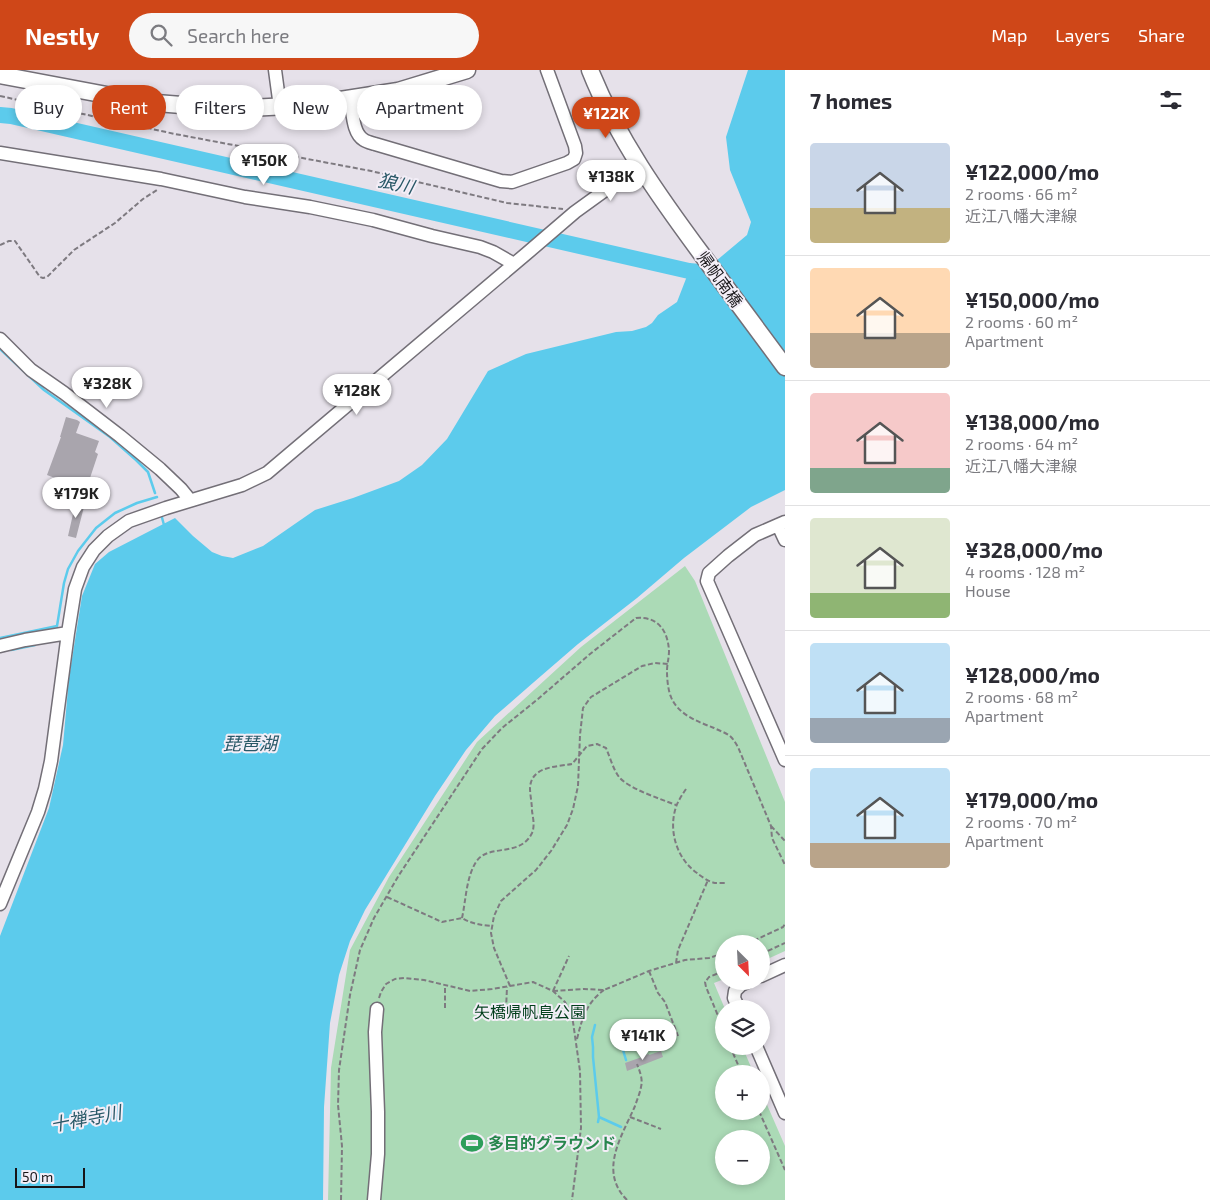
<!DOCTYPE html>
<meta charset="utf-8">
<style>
body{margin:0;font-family:"Exo 2","Noto Sans JP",sans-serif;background:#f7f7f7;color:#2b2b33;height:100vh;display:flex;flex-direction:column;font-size:19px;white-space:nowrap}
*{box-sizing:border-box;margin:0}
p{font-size:16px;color:#7c7c81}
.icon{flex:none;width:28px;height:28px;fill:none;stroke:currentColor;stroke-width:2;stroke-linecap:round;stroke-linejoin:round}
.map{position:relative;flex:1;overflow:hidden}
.panel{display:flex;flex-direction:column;background:#fff;width:425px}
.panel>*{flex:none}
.guide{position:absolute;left:15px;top:15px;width:475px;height:45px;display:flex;gap:10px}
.needle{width:32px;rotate:156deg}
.fabs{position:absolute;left:715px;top:865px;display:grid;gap:10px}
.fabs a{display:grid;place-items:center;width:55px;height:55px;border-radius:50%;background:#fff;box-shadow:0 2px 8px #0003;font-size:25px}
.scale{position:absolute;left:15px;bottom:12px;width:70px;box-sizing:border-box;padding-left:5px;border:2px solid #171518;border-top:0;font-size:14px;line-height:18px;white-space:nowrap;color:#171518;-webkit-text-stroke:4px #f3eef7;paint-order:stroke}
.price{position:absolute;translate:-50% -42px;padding:0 11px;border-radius:18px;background:#fff;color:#222;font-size:16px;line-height:32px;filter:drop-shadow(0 1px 2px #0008)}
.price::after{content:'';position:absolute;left:50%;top:30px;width:15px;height:11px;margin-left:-8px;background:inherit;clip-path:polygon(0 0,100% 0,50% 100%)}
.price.current{background:#cf4718;color:#fff}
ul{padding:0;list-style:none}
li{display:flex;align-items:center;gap:15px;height:125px;padding:0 25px}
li+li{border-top:1px solid #e1e1e2}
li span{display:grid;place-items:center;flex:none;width:140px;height:100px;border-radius:5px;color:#555}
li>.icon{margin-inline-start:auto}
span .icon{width:60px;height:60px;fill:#fffc;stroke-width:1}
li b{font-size:21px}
h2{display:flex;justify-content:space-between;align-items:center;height:60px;padding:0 25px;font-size:21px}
.pill{padding:0 18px;border-radius:22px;background:#fff;box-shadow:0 2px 8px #0003;font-size:18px;line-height:45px}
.pill.current{background:#cf4718;color:#fff}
header{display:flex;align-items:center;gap:30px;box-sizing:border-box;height:70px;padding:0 25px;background:#cf4718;color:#fff}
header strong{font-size:24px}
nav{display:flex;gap:28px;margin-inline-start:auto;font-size:18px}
.search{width:350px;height:45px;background:#f7f7f7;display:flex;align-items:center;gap:12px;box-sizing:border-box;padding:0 18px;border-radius:28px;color:#7c7c81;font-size:19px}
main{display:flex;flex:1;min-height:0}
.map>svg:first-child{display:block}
</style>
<header>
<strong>Nestly</strong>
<div class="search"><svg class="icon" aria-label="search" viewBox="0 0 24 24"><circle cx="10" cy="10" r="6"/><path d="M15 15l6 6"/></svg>Search here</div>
<nav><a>Map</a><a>Layers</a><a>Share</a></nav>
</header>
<main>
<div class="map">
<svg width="785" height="1130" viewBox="0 0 785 1130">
<rect width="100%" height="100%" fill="#e6e1ea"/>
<path fill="#abdab6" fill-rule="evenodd" d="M685,496L695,511L785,732V881L761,892V874H724V909L714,913L725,939H724V976H742L754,1004H724V1041H761V1021L785,1076V1130H328L331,998L350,880L389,807L477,672L581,577ZM724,1069H761V1106H724Z"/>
<path fill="#5ccbec" d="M748,0H785V420L751,437L684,488L637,528L578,574L534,612L495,646L466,680L435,726L365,840L350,871L339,905L330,953L324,1037L323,1130H0V866L49,738L63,675L69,608L82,526L95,494L109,482L175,448L193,466L212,482L222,486L233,488L263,476L315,440L353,428L399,411L422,395L447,369L488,301L526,284L616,262L632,261L646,257L652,253L658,245L677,232L689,201L716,191L747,165L751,152L730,100L726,67Z"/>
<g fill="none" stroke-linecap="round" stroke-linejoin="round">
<path stroke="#5ccbec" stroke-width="2.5" d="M0,279L44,320L110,367L136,390L148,402L155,423
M161,444L164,455
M0,568L57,556L64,513L68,499L78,481L96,458L115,443L137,433L157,427
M11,580L35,575
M595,955L592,967L593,977V987L599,1047
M626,990L623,980L625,975L668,957
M598,1052L599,1047L621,1057"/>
<path stroke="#5ccbec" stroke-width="16" d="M0,45L11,46L689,201L710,203"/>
</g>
<path fill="#a9a5ad" d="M66,347L77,350L80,352L76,363L99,371L95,382L98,384L86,420L47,405L61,367H60Z
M76,431L85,433L76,468L68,466Z
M661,981L663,987L627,1001L625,993L642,987V986L649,984V985Z"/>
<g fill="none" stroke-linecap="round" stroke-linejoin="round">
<g stroke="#736f77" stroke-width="15">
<path id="minor" d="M275,0L280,37
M350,29C353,41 352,63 364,70C367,72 372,73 375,74L501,111L512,112L567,93L574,89L576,83L575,76L547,0
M0,83L161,109L245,127L310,137L373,150L432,166L480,177L493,182L514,194
M0,269L31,300L64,323L120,366L160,399L181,419L190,430
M785,452L755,465L728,486L709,503L707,511L785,690
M778,455L785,470
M0,576L25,570L68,563
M0,834L38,742L45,719L51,691L68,563L75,519L83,497L94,480L108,466L129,451L166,438L242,415L267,403L526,184L575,142L640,95
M761,906L785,895
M739,939L734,928L735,921L741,915L749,911
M756,976L785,1043
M374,1130L378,1084V1042L375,962L377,939"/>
</g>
<g stroke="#736f77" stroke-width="19">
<path id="major" d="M590,0C617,68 660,128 703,186C730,223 758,260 785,297
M0,5L144,32L219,38H250L308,35L398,21L467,0"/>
</g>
<path stroke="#7e7a80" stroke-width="2" stroke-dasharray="5 2.5" stroke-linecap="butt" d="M0,26L175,64L371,101L507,133L563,139
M0,175L9,171H15L40,207L43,208L47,207L74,180L115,153L143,129L157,120
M686,719C682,725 678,731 676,737C668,761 677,789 697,803C702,807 709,812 715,813C718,813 723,813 727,813
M771,756L785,771
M387,827L442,852L462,848C472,854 481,855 492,856
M462,848C466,830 466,808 476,792C488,773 520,788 532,763C535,756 533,748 532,741C532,733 530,725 530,718C531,696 556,697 572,694L587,676L597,674L606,678C610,687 613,699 619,707C629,719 661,729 676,735
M747,874L783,857L785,854
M761,884L785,873
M676,893L678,880L708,810
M649,901L658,923L665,932L678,966
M724,901L709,907L705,912L706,917L724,960
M510,916L494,878L491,863L494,846L501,831L536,800L551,781L567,755L573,739L578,716L580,665L583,638L591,627L642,596L655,593L668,594
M553,921L584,919L604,920L649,901L685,890L709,888L724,883
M553,921L569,886
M379,928L381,922L386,914L395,909L405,908L424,910L470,921L492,919L533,912L553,921L565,932L572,945L580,1001L581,1058L572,1130
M445,938V915
M506,940L507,917
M577,969C582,949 586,933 604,920
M730,976L742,1004
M759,1041L785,1100
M630,1047L661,1059
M341,1130L342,1076L338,1035L339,1000L350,925L360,880L374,848L399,805L482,679L502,658L538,629L590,584L636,548C658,546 668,561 669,581C669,588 667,594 667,601C667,609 668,620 671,627C678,645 699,652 714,658C720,661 727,663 731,667C734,670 736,674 738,677L771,756L772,768L785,795
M627,1130C598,1101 622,1066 635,1036C637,1030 640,1023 641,1017C643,1009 640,1002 637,994"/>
<use href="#minor" stroke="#fff" stroke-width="12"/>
<use href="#major" stroke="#fff" stroke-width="16"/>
</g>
<defs>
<g id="stadium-bare" transform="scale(1.725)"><path d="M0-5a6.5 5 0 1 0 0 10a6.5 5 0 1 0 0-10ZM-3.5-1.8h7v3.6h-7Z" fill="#2e9e5b" stroke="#f3eef7" stroke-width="2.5" paint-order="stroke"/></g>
</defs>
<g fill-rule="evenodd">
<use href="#stadium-bare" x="472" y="1073"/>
</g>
<g text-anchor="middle" stroke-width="4" stroke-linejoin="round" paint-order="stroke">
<g font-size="16" fill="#171518" stroke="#f3eef7">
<text transform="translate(720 209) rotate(54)" y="6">帰帆南橋</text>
</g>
<g font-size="16" fill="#023f1c" stroke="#f3eef7">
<text x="530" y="948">矢橋帰帆島公園</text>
</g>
<g font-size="16" font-weight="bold" fill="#27864d" stroke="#f3eef7" text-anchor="start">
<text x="488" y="1079">多目的グラウンド</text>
</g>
<g font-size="18" font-style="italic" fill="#295867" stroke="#f3eef7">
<text transform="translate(396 114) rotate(13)" y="6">狼川</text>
<text x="250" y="680">琵琶湖</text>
<text transform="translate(86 1049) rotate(-11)" y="6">十禅寺川</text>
</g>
</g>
</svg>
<div class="fabs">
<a><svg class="needle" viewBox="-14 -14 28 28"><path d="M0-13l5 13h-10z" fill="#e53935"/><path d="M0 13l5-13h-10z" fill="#7c7c81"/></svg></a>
<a><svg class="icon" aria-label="layers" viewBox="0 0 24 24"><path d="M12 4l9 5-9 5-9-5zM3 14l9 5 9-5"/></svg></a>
<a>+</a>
<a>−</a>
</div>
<div class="scale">50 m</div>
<b class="price current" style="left:606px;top:69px">¥122K</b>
<b class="price" style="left:264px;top:116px">¥150K</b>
<b class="price" style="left:611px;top:132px">¥138K</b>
<b class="price" style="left:107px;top:339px">¥328K</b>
<b class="price" style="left:357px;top:346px">¥128K</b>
<b class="price" style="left:76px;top:449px">¥179K</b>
<b class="price" style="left:643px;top:991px">¥141K</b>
<div class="guide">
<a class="pill">Buy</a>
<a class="pill current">Rent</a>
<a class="pill">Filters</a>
<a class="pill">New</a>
<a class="pill">Apartment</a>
</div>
</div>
<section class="panel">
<h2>7 homes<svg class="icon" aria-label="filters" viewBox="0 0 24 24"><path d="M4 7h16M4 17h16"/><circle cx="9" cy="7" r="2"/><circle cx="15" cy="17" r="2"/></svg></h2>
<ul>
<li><span style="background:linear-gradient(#c9d6e8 65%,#c2b280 0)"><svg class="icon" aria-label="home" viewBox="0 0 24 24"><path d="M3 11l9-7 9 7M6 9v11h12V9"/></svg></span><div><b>¥122,000/mo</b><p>2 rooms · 66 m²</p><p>近江八幡大津線</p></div></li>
<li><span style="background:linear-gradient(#ffd9b3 65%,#b9a48a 0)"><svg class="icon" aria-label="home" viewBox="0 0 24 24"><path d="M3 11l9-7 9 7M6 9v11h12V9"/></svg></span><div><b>¥150,000/mo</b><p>2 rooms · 60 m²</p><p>Apartment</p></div></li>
<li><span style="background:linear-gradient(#f6c9c9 75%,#7fa58c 0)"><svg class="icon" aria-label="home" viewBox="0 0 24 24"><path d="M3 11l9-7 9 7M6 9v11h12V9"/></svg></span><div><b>¥138,000/mo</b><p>2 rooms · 64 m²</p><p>近江八幡大津線</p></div></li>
<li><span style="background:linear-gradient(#dfe7d0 75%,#8fb573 0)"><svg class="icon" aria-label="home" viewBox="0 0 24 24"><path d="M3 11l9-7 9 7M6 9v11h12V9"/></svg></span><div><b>¥328,000/mo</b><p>4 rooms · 128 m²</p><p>House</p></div></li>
<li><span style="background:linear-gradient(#bfe0f5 75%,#9aa5b1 0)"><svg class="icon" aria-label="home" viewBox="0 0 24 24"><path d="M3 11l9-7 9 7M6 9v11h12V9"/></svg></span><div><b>¥128,000/mo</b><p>2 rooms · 68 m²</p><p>Apartment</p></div></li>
<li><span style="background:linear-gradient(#bfe0f5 75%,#b9a48a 0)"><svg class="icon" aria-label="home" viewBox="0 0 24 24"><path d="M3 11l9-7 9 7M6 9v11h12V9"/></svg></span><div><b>¥179,000/mo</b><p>2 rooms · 70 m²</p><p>Apartment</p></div></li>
</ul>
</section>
</main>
